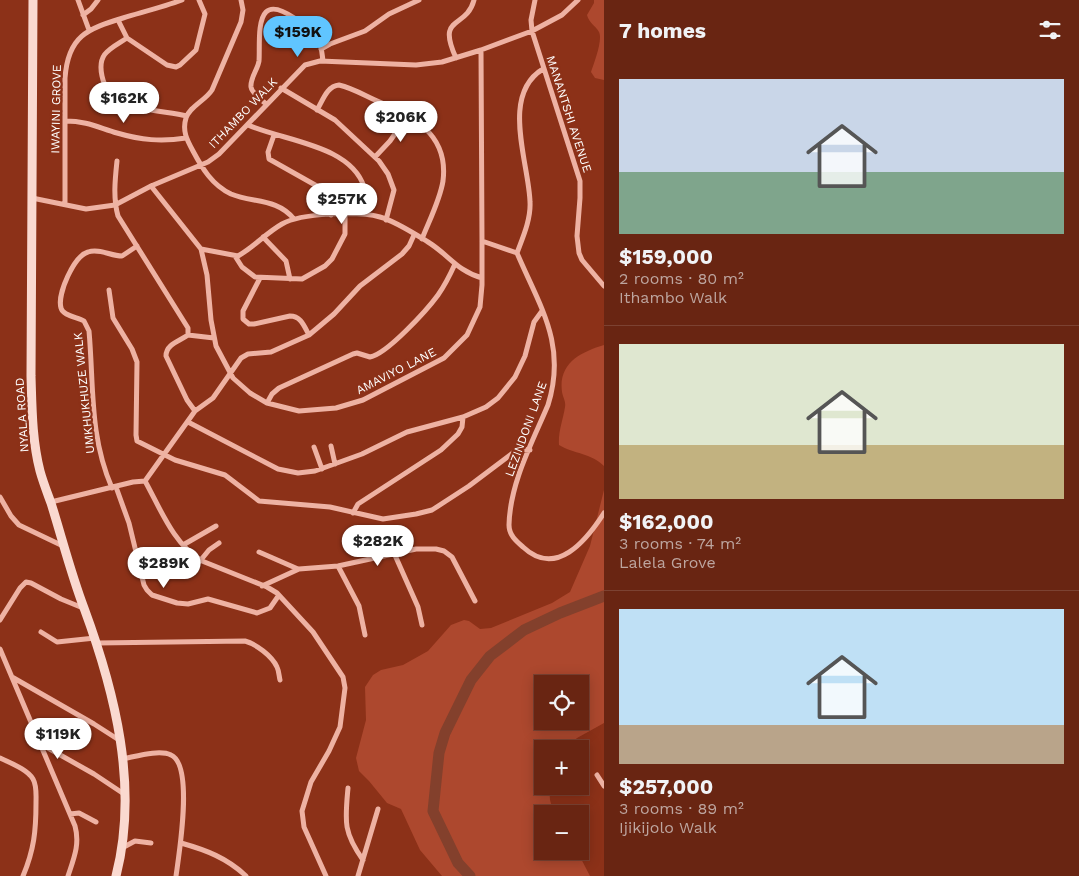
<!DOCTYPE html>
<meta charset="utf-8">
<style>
body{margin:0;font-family:"Work Sans",sans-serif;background:#6e2d1b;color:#f1f3f6;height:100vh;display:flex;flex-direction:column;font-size:19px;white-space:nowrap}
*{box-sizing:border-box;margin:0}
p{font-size:16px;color:#bda59f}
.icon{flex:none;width:28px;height:28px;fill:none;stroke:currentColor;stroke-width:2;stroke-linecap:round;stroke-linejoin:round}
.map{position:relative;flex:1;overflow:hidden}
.details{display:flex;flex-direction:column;background:#692512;width:475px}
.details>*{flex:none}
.fabs{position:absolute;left:534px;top:675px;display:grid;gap:10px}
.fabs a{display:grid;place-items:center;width:55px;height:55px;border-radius:0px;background:#692512;box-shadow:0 2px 12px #0003,0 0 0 1px #7c4232;font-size:25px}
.price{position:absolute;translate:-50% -42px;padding:0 11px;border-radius:18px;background:#fff;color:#222;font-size:16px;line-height:32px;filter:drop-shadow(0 1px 2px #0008)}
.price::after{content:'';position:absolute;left:50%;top:30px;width:15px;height:11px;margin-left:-8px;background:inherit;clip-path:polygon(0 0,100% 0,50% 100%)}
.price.current{background:#60c5ff;color:#111}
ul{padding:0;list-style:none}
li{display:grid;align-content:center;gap:10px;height:265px;padding:0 15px}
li+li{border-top:1px solid #7c4232}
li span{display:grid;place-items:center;height:155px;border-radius:0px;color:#555}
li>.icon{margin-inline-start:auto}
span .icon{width:90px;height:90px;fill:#fffc;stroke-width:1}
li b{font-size:21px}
h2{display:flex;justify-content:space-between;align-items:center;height:60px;padding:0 15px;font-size:21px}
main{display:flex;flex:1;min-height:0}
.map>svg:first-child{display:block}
</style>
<main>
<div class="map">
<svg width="604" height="876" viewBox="0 0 604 876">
<rect width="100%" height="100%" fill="#8c3118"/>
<path fill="#ad482e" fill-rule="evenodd" d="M594,0H604V80L595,78L591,72C594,63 603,40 599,32C595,25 589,23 587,15L594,3Z
M604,345V466C591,453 574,454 559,445C558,432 563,420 565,407C566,401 563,398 562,392C558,363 581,352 604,345Z
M604,490V723L577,738L565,749H542V786H549L550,800L554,814H542V851H577L590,876H442L420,850L401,809L387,803L369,781L359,771L356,758L366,720L365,687L373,675L381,670L403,665L428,651L451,625L464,620L469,621L480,629L491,628L552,603L570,592L590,546ZM542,684H580V721H542Z"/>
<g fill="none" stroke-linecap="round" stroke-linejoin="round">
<path stroke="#83402c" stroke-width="11" d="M470,876L458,863L433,811L439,753L445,733L471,680L490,656L524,630L560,613L604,596"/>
<path stroke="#eeb2a3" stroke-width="5" d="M78,0L89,30
M241,0L243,10L241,22L212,90C205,101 190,106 186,118C182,131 187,140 193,151C202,168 212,185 231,194C253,203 277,198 294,219
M535,0L531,20L532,31L580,181V198L577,236L579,253L582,260L604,286
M83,15L91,9L98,0
M118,20L127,38L167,65L176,67L180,65L196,50L205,14L199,0
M127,38C110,49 97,53 102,76C109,112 159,109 187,116
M321,49L330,44L365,31L389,14L419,0
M456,58C436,14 466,30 474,0
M281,88L335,120L379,161L388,174L394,190L386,220
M266,104C262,100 252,94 251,87C250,78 258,69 259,61C260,49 257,21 266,12C278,0 313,31 319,42C322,48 322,54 323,61
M317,110C323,100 327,86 339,85C352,88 364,95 375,100C412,116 449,133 443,181C440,200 429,221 422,239
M65,121C87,121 97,127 117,133C141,140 161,142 186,138
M248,125C284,141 351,145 364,187C366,195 366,206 366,214
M274,135L268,152L269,159L324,190L330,200L331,215
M375,157L390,141L408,115
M117,161C115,180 113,198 118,216L188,328V335C180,341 166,344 166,356L187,400L195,411
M151,186L201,249L207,275L211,320L216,346L233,378L250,393L267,403L299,411L336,408L363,400L444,358L467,335L480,307L482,285V241L481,50
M32,198L86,209L115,205L151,186L208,162L219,154L305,65L320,61L416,65L442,62L481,50L532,31L562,15L578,0
M65,204V78C68,36 87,29 123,18C143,12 163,7 182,0
M263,237L286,261L290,279
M482,241L517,253C540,307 567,344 548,405C532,443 510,483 509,525C509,535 516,541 523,547C556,578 586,541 604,513
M201,249L238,256C254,247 266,233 282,224C301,213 358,211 380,217C395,221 415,234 428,242C449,255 457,271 482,278
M517,253C523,237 531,219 530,202C529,163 500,95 543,69
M235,256L242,267L255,277L302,279L325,266L332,259L345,234V215
M260,278L243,311V319L249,324H254L290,316C301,316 304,326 309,335
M109,290L113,318L132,349L137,362L136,435L137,441L175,460L225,475L259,501L330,507L383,519L416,514L432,510L469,486L518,449L530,450
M188,335L214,338
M267,403L272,394L279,388L353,354L357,353L370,357C387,354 427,310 438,295C445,285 450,275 455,264
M188,422L278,469L298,473L315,471L362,454L407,432L463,417L486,407L498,398L515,377L525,356L534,322L542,311
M331,446L335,464
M314,447L322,469
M145,481C160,508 174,545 202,561L267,587L277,593L313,632L343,677L345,688L340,727L329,751L311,782L302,811L304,827L326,876
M145,481L195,411L213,398L241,358L248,354L271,352L309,335L334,314L360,286L402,254L409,246L414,235
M116,487L129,523L144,585L147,590L152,595L177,603L188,604L208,599L257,613L270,608L279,595
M112,488C89,435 94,386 89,331L84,321C78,317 63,316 61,308C57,294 74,256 88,252C99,248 111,256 122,256L137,246
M0,497L11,516L19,525L63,546
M51,502L133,482L145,481
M353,513L358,504L441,450L458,434L462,427L463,417
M183,545L216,526
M259,552L298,569
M394,553L418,607L422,625
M200,561L209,550L219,543
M338,566L359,606L365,635
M262,586L299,569L338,566L416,549H436L444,551L452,557L475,601
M0,620L20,588L26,582L31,583L61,599L83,608
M41,632L57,642L95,638
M97,643L245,641C256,644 272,656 277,667C279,671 279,676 280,680
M0,649L75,826C80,844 74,858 68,876
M12,677L94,724L119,740
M39,743L94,774L124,794
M0,758C10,763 27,769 33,779C37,786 36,795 36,803C36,831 34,850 23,876
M122,759C134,757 159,749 171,755C194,765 179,854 176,876
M597,775L604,786
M348,788C345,821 343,832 363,860
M70,814L79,813L96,822
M181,843C206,850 227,858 246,876
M122,848L135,841L151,843
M358,876L378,809"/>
<path stroke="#fad9d0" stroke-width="9" d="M33,0L31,376C32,408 32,440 40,471C43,482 47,492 51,503C62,538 71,574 84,608C115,692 139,787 116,876"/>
</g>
<g text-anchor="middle" stroke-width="4.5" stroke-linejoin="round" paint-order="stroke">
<g font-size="12" fill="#fff" stroke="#8c3118">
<text transform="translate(56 109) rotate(-89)" y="4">IWAYINI GROVE</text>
<text transform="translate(243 113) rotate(-46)" y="4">ITHAMBO WALK</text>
<text transform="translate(569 114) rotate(72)" y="4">MANANTSHI AVENUE</text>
<text transform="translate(396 371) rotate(-27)" y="4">AMAVIYO LANE</text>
<text transform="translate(84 393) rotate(-96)" y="4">UMKHUKHUZE WALK</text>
<text transform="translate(22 415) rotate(-94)" y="4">NYALA ROAD</text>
<text transform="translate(526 429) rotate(-70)" y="4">LEZINDONI LANE</text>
</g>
</g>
</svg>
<div class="fabs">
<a><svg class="icon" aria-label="locate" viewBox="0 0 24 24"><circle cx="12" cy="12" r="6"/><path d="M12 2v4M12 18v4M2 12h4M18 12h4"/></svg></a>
<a>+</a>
<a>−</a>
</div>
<b class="price current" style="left:298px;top:58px">$159K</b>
<b class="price" style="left:124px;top:124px">$162K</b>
<b class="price" style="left:401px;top:143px">$206K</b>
<b class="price" style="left:342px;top:225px">$257K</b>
<b class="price" style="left:378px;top:567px">$282K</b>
<b class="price" style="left:164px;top:589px">$289K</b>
<b class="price" style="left:58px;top:760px">$119K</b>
</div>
<section class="details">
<h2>7 homes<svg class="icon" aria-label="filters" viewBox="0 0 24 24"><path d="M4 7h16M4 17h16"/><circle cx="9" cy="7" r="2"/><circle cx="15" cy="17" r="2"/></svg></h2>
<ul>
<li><span style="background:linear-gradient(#c9d6e8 60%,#7fa58c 0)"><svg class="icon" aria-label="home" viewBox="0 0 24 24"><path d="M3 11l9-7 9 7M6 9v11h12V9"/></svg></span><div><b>$159,000</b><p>2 rooms · 80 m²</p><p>Ithambo Walk</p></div></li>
<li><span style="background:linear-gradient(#dfe7d0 65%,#c2b280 0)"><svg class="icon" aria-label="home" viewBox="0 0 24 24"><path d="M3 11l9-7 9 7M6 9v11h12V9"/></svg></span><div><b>$162,000</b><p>3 rooms · 74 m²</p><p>Lalela Grove</p></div></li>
<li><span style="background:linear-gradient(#bfe0f5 75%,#b9a48a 0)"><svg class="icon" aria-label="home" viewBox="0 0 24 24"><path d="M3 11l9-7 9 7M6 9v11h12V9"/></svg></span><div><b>$257,000</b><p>3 rooms · 89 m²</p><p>Ijikijolo Walk</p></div></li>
</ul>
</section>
</main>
